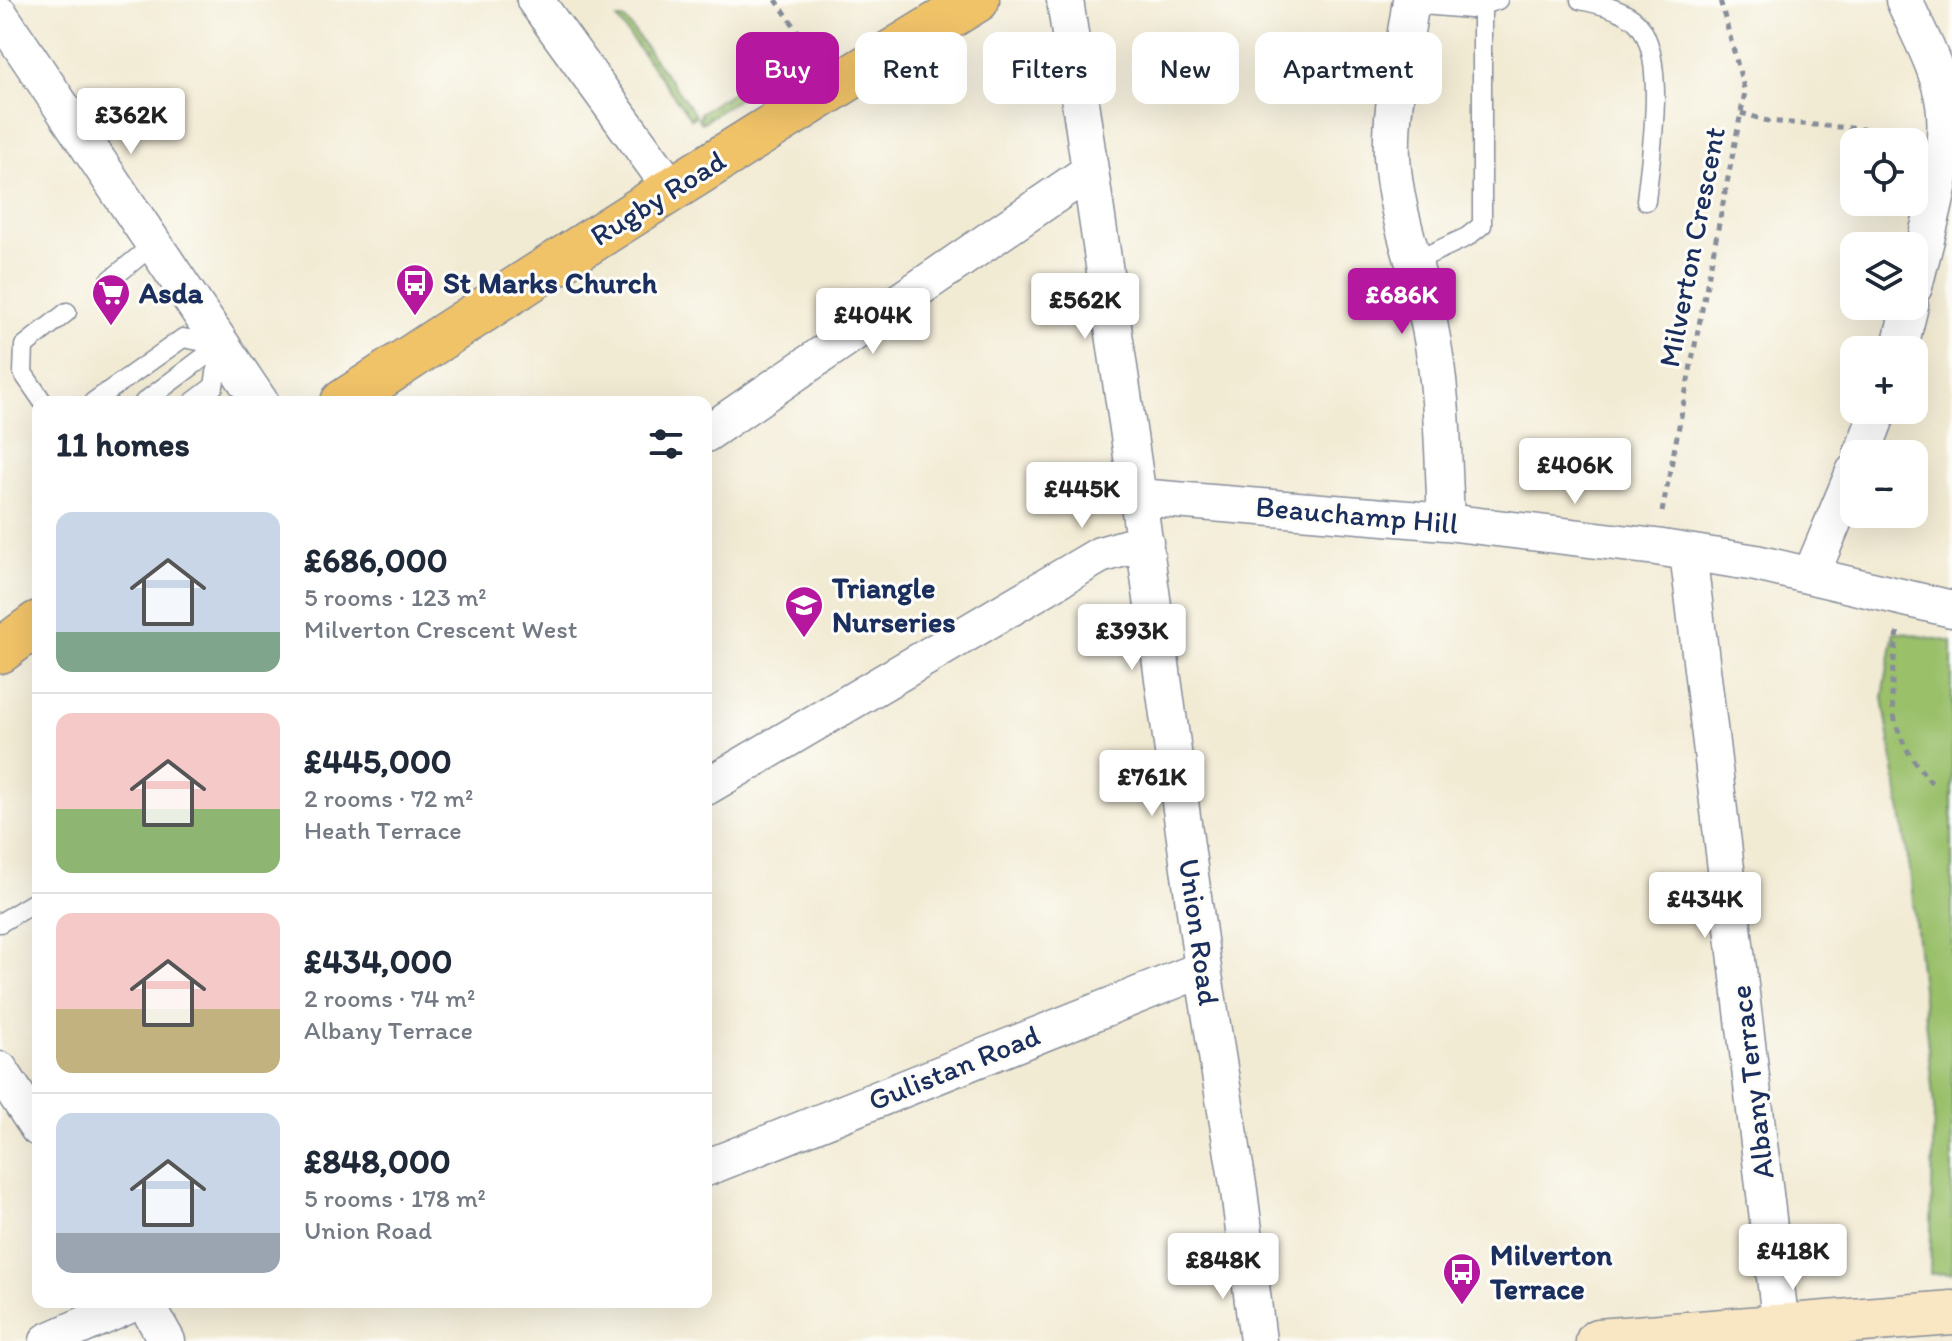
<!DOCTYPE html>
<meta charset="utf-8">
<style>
body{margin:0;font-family:Itim,sans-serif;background:#f2f2f3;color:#1f2937;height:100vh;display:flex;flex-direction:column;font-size:30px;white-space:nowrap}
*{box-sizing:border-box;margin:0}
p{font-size:26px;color:#747a83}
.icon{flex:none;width:44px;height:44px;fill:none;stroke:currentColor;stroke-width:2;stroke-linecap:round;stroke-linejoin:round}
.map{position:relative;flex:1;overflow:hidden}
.panel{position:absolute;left:32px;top:396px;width:680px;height:912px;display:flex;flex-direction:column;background:#fff;border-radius:16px;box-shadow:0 8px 32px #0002}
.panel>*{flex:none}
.top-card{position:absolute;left:736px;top:32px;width:760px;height:72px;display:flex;gap:16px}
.fabs{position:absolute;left:1840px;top:128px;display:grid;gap:16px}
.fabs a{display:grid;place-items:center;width:88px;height:88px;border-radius:16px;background:#fff;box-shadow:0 8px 32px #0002;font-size:40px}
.price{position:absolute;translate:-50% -68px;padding:0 18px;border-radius:8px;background:#fff;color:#222;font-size:26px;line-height:52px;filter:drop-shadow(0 2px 4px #0008)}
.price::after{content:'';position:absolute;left:50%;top:48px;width:24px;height:18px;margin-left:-12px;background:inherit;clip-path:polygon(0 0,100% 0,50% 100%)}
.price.selected{background:#b5179e;color:#fff}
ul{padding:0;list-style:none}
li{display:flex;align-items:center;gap:24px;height:200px;padding:0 24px}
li+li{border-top:2px solid #e0e1e3}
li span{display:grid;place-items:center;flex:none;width:224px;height:160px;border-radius:16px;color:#555}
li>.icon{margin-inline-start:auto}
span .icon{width:96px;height:96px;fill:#fffc;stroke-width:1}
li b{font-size:34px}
h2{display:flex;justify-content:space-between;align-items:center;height:96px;padding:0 24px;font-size:34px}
.chip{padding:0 28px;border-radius:16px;background:#fff;box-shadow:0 8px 32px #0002;font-size:28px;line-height:72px}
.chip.selected{background:#b5179e;color:#fff}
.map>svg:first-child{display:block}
</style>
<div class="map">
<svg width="1952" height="1341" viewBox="0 0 1952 1341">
<defs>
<pattern id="grass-dots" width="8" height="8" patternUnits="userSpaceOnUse" patternTransform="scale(2)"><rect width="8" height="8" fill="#9ac06b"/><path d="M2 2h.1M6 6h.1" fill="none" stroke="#7d9c5b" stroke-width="1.8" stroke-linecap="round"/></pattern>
</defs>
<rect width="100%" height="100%" fill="#fdfcf7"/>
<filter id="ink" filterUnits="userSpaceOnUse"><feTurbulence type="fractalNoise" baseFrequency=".0125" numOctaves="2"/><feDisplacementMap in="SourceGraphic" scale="16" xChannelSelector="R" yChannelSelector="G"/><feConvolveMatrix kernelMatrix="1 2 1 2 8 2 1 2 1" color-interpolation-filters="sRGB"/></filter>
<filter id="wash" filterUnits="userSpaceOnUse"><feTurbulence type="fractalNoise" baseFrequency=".006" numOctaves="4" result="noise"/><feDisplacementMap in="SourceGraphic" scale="32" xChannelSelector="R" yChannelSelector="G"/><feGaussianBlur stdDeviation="1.8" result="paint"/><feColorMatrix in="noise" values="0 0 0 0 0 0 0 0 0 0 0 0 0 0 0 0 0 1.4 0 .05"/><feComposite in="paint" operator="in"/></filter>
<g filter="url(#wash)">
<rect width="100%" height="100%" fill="#f2ebd4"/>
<path fill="url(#grass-dots)" stroke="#5a7864" stroke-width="2" d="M617,19H623L628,23L696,116L691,119Z
M770,68L774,75L702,123L698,118L702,116L700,113Z"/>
<path fill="#9ac06b" stroke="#5a7864" stroke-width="2" d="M1894,631L1952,642V1273L1930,1274L1934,1107L1910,871L1883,697Z"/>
</g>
<g filter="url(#ink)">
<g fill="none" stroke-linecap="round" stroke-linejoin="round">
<g stroke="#868d99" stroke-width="21">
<path id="service" d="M1580,0C1598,4 1618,8 1633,19C1670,48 1650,158 1646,201
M1411,4L1470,9L1498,0
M1413,262L1467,237L1482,225V6
M109,281L154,244
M43,402L23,373L24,346L67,312
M93,402L183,338L220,345
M144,402L220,345
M193,402L214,386L220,348
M0,923L38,900"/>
</g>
<g stroke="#868d99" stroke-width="39">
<path id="minor" d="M535,0L672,189
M1065,0L1138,497L1203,969L1239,1191L1258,1341
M1411,0C1404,52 1390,103 1392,157C1395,215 1418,267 1429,323C1443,389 1443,455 1446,522
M1904,0C1918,33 1939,68 1944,104C1952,154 1926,236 1914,287
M0,15L260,402
M1899,350L1910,306
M706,434L1090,171
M1862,454L1879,410
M1138,497L1446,522L1656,547L1756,563L1952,609
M1688,552L1781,1327
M1811,575L1854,472
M706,787L1100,555L1145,542
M0,1070L38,1128
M706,1168L1203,969
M145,1302L167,1341
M48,1341L136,1302"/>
</g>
<g stroke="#868d99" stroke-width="47">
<path id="secondary" d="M1598,1341L1952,1313"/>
</g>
<g stroke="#868d99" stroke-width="47">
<path id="primary" d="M343,402C552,264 763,130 977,0
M0,651L38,623"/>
</g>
<path stroke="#868d99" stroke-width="5" stroke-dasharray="6 6" stroke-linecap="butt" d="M776,0L814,54
M1741,113L1768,121L1910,133
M1662,512L1745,92L1720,0
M1898,632C1887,700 1886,733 1934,785"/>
<use href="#service" stroke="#fff" stroke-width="18"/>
<use href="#minor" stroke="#fff" stroke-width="36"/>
<use href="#secondary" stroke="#f9e7c3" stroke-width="44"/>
<use href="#primary" stroke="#f1c369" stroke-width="44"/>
</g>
</g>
<defs>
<g id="bus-pin" transform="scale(2)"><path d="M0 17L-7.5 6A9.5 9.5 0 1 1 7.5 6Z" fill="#b5179e" stroke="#fdfcf7"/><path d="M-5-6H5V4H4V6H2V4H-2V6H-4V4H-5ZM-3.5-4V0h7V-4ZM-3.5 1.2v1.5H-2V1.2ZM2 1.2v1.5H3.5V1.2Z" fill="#fff"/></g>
<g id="supermarket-pin" transform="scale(2)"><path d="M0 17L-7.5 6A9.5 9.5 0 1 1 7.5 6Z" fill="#b5179e" stroke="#fdfcf7"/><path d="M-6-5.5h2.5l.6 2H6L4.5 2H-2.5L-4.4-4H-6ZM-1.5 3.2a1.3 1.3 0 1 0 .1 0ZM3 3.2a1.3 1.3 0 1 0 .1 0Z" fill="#fff"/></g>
<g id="school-pin" transform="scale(2)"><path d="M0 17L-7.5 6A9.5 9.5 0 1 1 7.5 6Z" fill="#b5179e" stroke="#fdfcf7"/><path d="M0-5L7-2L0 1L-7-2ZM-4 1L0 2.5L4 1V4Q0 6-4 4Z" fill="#fff"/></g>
</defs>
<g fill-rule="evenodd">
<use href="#bus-pin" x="415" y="283"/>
<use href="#supermarket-pin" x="111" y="293"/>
<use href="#school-pin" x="804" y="605"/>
<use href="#bus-pin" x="1462" y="1272"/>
</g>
<g text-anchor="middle" stroke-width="6" stroke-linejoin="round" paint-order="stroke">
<g font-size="30" fill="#1b2f5e" stroke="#fdfcf7">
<text transform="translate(658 198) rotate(-32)" y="10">Rugby Road</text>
<text transform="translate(1692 247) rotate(-79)" y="10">Milverton Crescent</text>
<text transform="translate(1357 515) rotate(5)" y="10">Beauchamp Hill</text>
<text transform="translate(1199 932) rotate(82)" y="10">Union Road</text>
<text transform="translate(954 1068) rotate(-22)" y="10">Gulistan Road</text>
<text transform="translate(1752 1082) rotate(-97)" y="10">Albany Terrace</text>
</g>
<g font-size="30" font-weight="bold" fill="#1b2f5e" stroke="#fdfcf7" text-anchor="start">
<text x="443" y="293">St Marks Church</text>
<text x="139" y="303">Asda</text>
<text x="832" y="598">Triangle<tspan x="832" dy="34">Nurseries</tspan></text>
<text x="1490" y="1265">Milverton<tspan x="1490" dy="34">Terrace</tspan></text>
</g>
</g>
</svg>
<div class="fabs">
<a><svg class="icon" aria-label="locate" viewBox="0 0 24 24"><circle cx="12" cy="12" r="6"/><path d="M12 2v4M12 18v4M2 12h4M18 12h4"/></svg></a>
<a><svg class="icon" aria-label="layers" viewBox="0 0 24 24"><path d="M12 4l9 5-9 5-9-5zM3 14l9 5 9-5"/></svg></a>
<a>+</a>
<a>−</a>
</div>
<b class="price" style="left:131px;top:156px">£362K</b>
<b class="price selected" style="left:1402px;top:336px">£686K</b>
<b class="price" style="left:1085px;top:341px">£562K</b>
<b class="price" style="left:873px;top:356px">£404K</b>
<b class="price" style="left:1575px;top:506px">£406K</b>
<b class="price" style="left:1082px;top:530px">£445K</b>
<b class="price" style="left:1132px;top:672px">£393K</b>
<b class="price" style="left:1152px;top:818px">£761K</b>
<b class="price" style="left:1705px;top:940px">£434K</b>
<b class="price" style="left:1793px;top:1292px">£418K</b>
<b class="price" style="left:1223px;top:1301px">£848K</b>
<div class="top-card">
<a class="chip selected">Buy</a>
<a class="chip">Rent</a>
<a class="chip">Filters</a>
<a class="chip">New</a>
<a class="chip">Apartment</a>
</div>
<section class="panel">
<h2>11 homes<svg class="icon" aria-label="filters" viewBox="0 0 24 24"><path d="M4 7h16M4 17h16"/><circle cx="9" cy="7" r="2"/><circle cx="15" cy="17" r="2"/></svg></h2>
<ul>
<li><span style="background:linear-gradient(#c9d6e8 75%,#7fa58c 0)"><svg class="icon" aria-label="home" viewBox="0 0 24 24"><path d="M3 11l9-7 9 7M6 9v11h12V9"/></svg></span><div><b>£686,000</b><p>5 rooms · 123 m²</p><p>Milverton Crescent West</p></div></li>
<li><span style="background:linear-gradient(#f6c9c9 60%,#8fb573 0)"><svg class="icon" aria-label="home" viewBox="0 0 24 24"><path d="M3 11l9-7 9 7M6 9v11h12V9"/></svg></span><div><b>£445,000</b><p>2 rooms · 72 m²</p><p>Heath Terrace</p></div></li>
<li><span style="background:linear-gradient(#f6c9c9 60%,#c2b280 0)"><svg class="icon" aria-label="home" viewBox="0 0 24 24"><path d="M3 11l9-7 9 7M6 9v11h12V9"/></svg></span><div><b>£434,000</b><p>2 rooms · 74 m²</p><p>Albany Terrace</p></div></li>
<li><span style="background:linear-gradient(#c9d6e8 75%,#9aa5b1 0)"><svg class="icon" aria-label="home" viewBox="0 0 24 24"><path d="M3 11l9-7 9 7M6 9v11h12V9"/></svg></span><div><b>£848,000</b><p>5 rooms · 178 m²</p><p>Union Road</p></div></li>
</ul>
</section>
</div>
